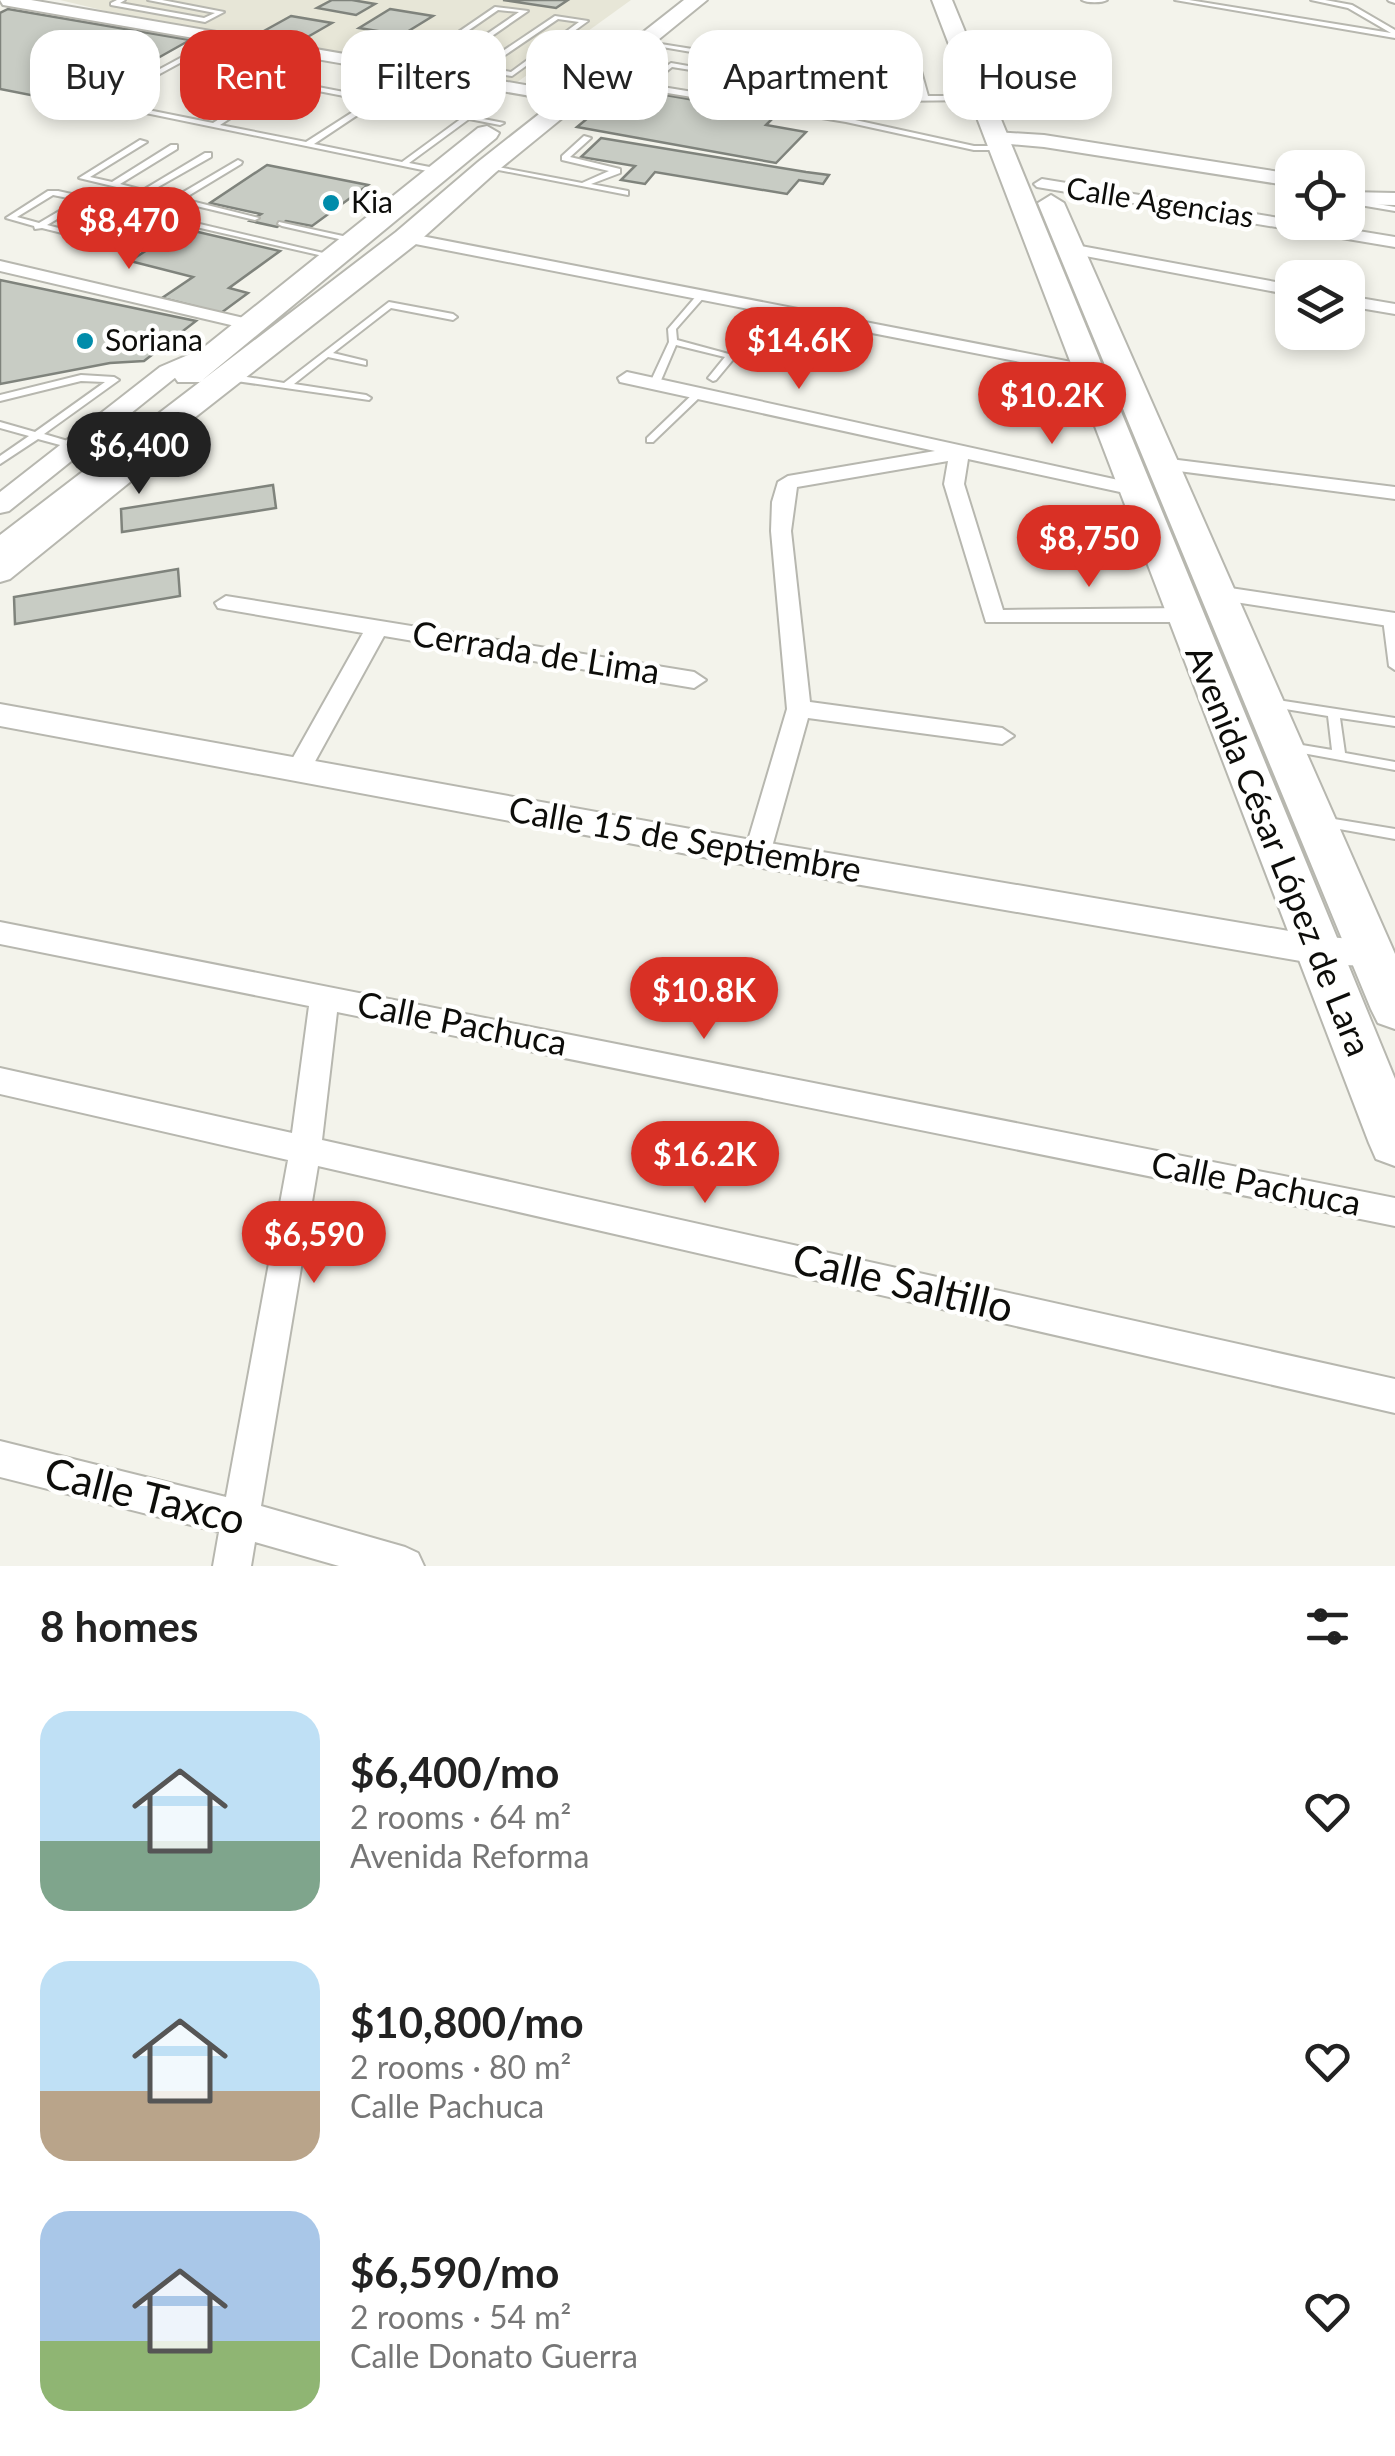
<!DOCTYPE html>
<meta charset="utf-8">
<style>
body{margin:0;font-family:Lato,sans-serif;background:#f2f2f2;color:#222;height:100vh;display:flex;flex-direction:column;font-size:38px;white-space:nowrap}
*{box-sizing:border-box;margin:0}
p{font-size:32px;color:#767676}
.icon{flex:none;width:55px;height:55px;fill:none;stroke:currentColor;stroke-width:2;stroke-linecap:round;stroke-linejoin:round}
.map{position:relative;height:1566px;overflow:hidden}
.panel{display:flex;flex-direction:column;background:#fff;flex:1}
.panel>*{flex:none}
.top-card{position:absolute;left:30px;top:30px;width:1335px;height:90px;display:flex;gap:20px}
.tools{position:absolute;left:1275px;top:150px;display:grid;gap:20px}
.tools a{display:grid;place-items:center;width:90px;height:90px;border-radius:20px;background:#fff;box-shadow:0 5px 15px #0003;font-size:50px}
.price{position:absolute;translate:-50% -85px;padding:0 22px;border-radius:35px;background:#d93025;color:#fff;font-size:32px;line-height:65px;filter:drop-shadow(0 2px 5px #0008)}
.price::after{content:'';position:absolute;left:50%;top:60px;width:30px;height:22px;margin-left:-15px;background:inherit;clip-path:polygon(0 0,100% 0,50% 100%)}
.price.on{background:#222;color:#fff}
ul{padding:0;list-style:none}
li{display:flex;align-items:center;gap:30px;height:250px;padding:0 40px}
li span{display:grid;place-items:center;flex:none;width:280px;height:200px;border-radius:30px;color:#555}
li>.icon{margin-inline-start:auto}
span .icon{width:120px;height:120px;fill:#fffc;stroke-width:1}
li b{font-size:42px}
h2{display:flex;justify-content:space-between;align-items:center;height:120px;padding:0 40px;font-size:42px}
.pill{padding:0 35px;border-radius:30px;background:#fff;box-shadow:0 5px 15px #0003;font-size:35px;line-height:90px}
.pill.on{background:#d93025;color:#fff}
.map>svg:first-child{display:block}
</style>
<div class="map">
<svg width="1395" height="1566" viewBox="0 0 1395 1566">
<rect width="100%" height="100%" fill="#f3f3eb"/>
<path fill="#e7e6d7" d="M60,0H631L516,83L110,12Z"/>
<path fill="#c8ccc4" stroke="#7f837c" stroke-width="2.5" d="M332,0H352L375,4L356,15L317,8Z
M503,0H568L556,8Z
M8,9L190,40L76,104L0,89V13Z
M390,9L433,16L402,35L359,28Z
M291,16L332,23L304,39L262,32Z
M624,88L777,114L766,125L806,132L776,163L577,127Z
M601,138L806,172L829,175L823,184L799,180L787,194L655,172L645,184L621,180L635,166L581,157Z
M267,165L368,185L312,226L286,221L277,227L250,221L261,214L210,203Z
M181,228L280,251L229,288L248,293L221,313L162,298L193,277L130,261Z
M0,280L196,321L144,361L110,363L0,384Z
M273,485L276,508L122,532L121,509Z
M178,569L180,596L15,624L14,597Z"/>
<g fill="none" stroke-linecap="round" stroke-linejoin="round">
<g stroke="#b7b7af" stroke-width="4">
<path id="service" d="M117,0H125L120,3L204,18L215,13L148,0H162L224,12L205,22L111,5V3Z
M1082,0H1107C1102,3 1087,3 1082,0Z
M1175,0H1189L1391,33L1348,8L1311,0H1325L1352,5L1395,30V38Z
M1388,0H1395V3L1389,1Z
M495,7L528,11L453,63L479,67L555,16L588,21L512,76L448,66L444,68L441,65L419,61V59ZM498,10L519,12L446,62L427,59ZM558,19L579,22L511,72L486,68Z
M223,35L225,38L206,49L303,68V70L287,81L504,123L500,125L469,119L409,163L440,169V173H437L97,103ZM200,52L295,70L213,123L108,102ZM282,84L370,101L306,142L220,125ZM377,102L462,118L402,162L314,144Z
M780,38L820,45L796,70L639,43L642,41L755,59ZM781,42L812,46L794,66L762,60Z
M863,61L921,71L928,96H980L983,98L980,100L890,101L843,93L842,92L860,63ZM865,65L916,74L921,97H890L849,91Z
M671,63L717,71V73L699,93L846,118L974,146H998L1002,148L998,150H974L846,122L643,89L597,79L600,77L643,84ZM672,67L710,73L693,92L650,85Z
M584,136L591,138L570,157L620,169V173L591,184L628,191V195L483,167L487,165L582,183L609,171L562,160V156Z
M140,140L147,142L90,177L112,182L171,145H177V149L120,184L143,190L205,153H211V157L151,191L175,197L238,160L242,162L241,164L183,199L259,218L255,220L79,178Z
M48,191H58L85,197L336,256L332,258L183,224L135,251L42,228L35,229L34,226L6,218ZM53,195L78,200L39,223L17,217ZM86,202L110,207L70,231L47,225ZM118,209L144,215L105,239L78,233ZM152,217L175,222L134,246L113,241Z
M1348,199L1395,207V211L1348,203Z
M279,222L352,238L356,240L352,242L282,226L278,224Z
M698,294L705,296L676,329L677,340L736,356L716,380L713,381L708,378L725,357L676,345L659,385L657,387H651L649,385L669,342L668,329Z
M389,302L453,314L457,317L453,320L391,308L333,353L366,361V365L328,357L294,384L366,395L371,398L369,400L229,380L224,377L229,374L284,383Z
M81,375L114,377L119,380L44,434L78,444V448L75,449L38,439L0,464V456L29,436L0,428V422L35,432L105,382L81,381L0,401V395Z
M698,391L703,394L701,396L653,442H647V438L695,392Z
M1389,615L1393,617L1395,622V670L1389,666L1383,619Z
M1271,699L1395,718V726L1340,718L1345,753L1395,762V770L1286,750L1284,747L1290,743L1332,750L1328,716L1267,706L1265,703Z
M1322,817L1395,829V839L1317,825L1316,822Z"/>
</g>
<g stroke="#b7b7af" stroke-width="4">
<path id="minor" d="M1042,179L1395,237V247L1037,187L1034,184Z
M406,233L1087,365L1096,370L1087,375L400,241L398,238Z
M1070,244L1292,285V295L1064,252L1062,249Z
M0,261L248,319L257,324L248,329L0,271Z
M1348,296L1395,304V314L1348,306Z
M627,372L1141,485L1144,489L1134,495L968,459L964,484L1003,610L1184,608L1195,615L1184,622H986L944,484L948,461L797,487L791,531L810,702L1002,728L1014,736L1002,744L808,718L770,854L766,861H748L744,854L787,709L771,531L772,502L778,482L788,476L935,451L620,382L618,378Z
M1162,458L1395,487V499L1155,468L1152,464Z
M1217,586L1395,613V627L1209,598L1206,593Z
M226,596L694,672L706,680L694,688L384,636L307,776L298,779L286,770L363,633L218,608L215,603Z
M0,922L1395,1198V1226L337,1012L322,1140L1395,1379V1413L318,1166L261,1506L405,1547L418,1553L424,1566H339L255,1542L251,1566H213L219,1532L0,1477V1441L226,1497L288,1160L0,1094V1068L292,1133L309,1006L0,944Z"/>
</g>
<g stroke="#b7b7af" stroke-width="4">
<path id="tertiary" d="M0,0H31L577,94L586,99L577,104L3,5Z
M994,132L1044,135L1292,174V186L1044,147L987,142V134Z
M1348,192L1395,193V205L1348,204Z
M216,343L228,350L224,355L176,377L9,511L0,513V492L160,367Z
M184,418L193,421L197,426L193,431L10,579L0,582V559L175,421Z
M0,704L757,841L1318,936L1384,942L1389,952L1384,962L1371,966L1318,964L757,867L0,726Z"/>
</g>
<g stroke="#b7b7af" stroke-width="4">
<path id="primary" d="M684,0H707L496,172L416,244L13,560L0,563V535L396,232L478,162Z
M932,0H952L1395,1079V1166L1376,1159L1369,1143Z
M487,126L499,133L496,138L200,382H178L173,375L178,368L478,128Z
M1051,195L1064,203L1395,954V1029L1378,1023L1371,1009L1038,203Z"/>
</g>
<use href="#service" fill="#fff" fill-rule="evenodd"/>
<use href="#minor" fill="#fff" fill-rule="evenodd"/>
<use href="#tertiary" fill="#fff" fill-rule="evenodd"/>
<use href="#primary" fill="#fff" fill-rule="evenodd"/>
</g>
<g fill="#008caa" stroke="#fffffe" stroke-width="4">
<circle cx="331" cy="203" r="10"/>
<circle cx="85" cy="341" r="10"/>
</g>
<g text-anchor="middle" stroke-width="9" stroke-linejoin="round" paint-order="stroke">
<g font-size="30" fill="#0d0d0a" stroke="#fffffe" text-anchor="start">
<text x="351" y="213">Kia</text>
<text x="105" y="351">Soriana</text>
</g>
<g font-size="30" fill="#0d0d0a" stroke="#fffffe">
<text transform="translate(1160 203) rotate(9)" y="10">Calle Agencias</text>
</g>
<g font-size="35" fill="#0d0d0a" stroke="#fffffe">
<text transform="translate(536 653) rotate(9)" y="12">Cerrada de Lima</text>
<text transform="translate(685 840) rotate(10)" y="12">Calle 15 de Septiembre</text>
<text transform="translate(1278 851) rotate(68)" y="12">Avenida César López de Lara</text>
<text transform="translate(462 1024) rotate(11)" y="12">Calle Pachuca</text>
<text transform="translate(1256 1184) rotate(11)" y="12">Calle Pachuca</text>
</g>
<g font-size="42" fill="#0d0d0a" stroke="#fffffe">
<text transform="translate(903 1283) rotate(13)" y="15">Calle Saltillo</text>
<text transform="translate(145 1496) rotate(14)" y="15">Calle Taxco</text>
</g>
</g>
</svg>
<div class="tools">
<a><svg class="icon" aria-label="locate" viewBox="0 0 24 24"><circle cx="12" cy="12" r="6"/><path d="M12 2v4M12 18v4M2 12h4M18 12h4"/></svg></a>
<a><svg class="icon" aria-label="layers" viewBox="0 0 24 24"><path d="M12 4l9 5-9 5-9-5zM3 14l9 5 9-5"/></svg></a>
</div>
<b class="price" style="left:129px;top:272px">$8,470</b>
<b class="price" style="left:799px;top:392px">$14.6K</b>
<b class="price" style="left:1052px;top:447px">$10.2K</b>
<b class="price on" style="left:139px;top:497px">$6,400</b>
<b class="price" style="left:1089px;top:590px">$8,750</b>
<b class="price" style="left:704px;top:1042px">$10.8K</b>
<b class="price" style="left:705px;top:1206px">$16.2K</b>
<b class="price" style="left:314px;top:1286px">$6,590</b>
<div class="top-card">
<a class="pill">Buy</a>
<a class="pill on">Rent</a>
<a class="pill">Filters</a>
<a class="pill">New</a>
<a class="pill">Apartment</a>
<a class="pill">House</a>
</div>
</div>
<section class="panel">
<h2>8 homes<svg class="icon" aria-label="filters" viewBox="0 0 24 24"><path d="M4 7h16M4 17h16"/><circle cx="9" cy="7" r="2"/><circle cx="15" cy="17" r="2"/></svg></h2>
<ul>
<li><span style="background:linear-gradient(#bfe0f5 65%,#7fa58c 0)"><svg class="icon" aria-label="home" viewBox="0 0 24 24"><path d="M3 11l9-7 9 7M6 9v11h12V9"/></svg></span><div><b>$6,400/mo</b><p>2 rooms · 64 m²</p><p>Avenida Reforma</p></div><svg class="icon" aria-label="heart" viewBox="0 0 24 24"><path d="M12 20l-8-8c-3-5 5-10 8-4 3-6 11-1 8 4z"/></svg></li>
<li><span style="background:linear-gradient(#bfe0f5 65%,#b9a48a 0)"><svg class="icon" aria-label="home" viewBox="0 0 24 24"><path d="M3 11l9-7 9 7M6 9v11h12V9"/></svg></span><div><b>$10,800/mo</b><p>2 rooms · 80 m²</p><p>Calle Pachuca</p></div><svg class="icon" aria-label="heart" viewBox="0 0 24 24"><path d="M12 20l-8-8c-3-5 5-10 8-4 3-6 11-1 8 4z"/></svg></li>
<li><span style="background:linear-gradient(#a9c7e8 65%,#8fb573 0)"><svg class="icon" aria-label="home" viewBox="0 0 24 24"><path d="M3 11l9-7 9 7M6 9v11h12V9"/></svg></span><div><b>$6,590/mo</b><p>2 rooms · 54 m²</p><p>Calle Donato Guerra</p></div><svg class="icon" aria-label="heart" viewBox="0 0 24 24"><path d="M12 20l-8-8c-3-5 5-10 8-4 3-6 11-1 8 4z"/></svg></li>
</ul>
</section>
